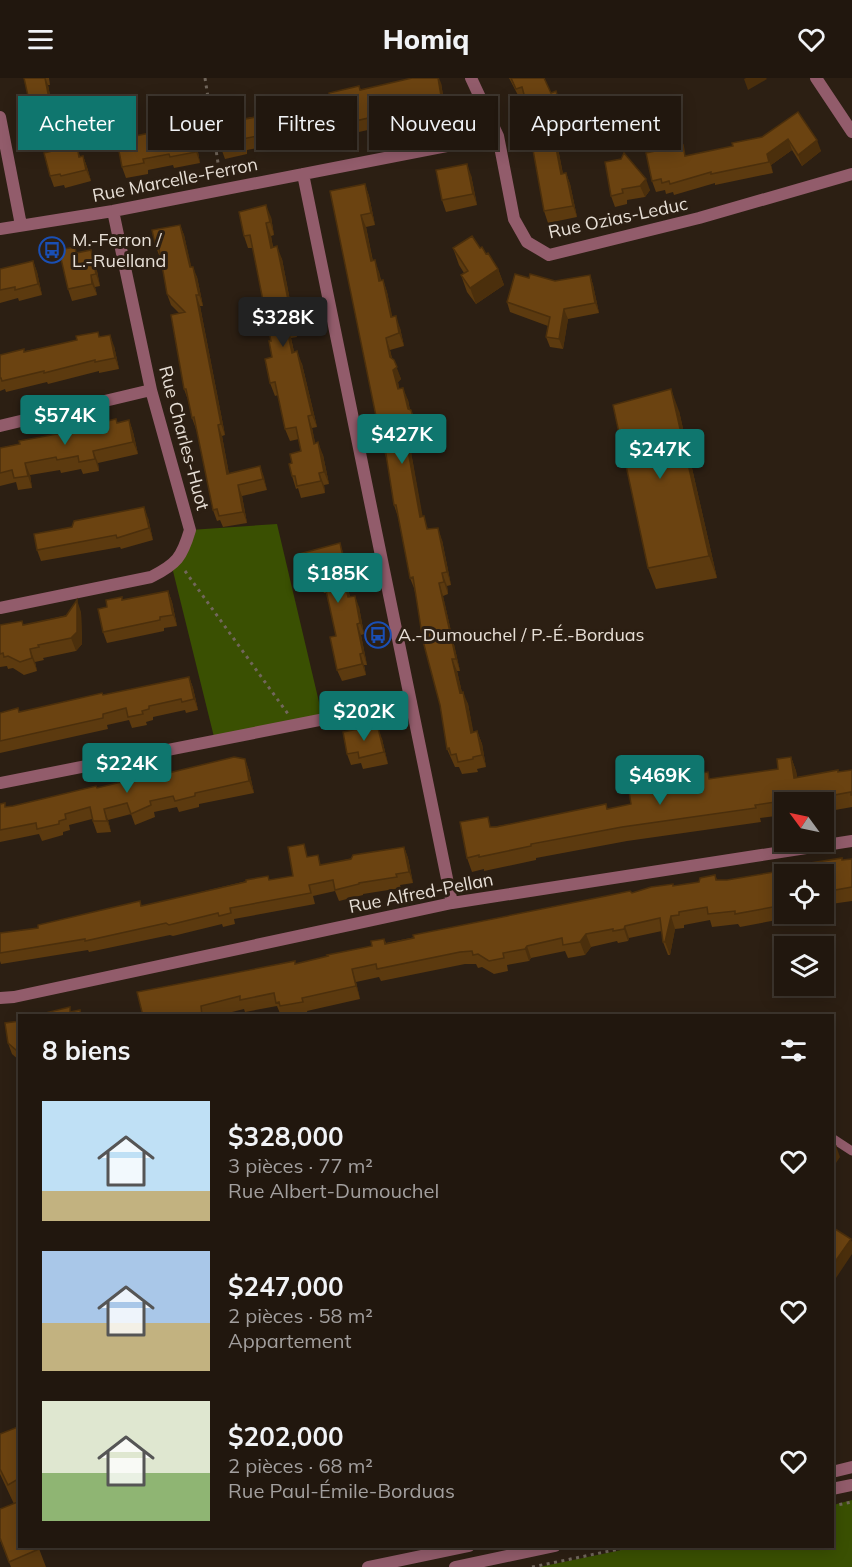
<!DOCTYPE html>
<html lang="fr">
<meta charset="utf-8">
<style>
body{margin:0;font-family:Mulish,sans-serif;background:#2d241c;color:#f1f3f6;height:100vh;display:flex;flex-direction:column;font-size:22px;white-space:nowrap}
*{box-sizing:border-box;margin:0}
p{font-size:20px;color:#a29f9e}
.icon{flex:none;width:33px;height:33px;fill:none;stroke:currentColor;stroke-width:2;stroke-linecap:round;stroke-linejoin:round}
.map{position:relative;flex:1;overflow:hidden}
.sheet{position:absolute;left:18px;top:936px;width:816px;height:534px;display:flex;flex-direction:column;background:#21170e;border-radius:0px;box-shadow:0 3px 15px #0003,0 0 0 2px #3e362e}
.sheet>*{flex:none}
.hud{position:absolute;left:18px;top:18px;width:816px;height:54px;display:flex;gap:12px}
.needle{width:39px;rotate:303deg}
.tools{position:absolute;left:774px;top:714px;display:grid;gap:12px}
.tools a{display:grid;place-items:center;width:60px;height:60px;border-radius:0px;background:#21170e;box-shadow:0 3px 15px #0003,0 0 0 2px #3e362e;font-size:30px}
.price{position:absolute;translate:-50% -51px;padding:0 14px;border-radius:6px;background:#0f766e;color:#fff;font-size:20px;line-height:39px;filter:drop-shadow(0 2px 3px #0008)}
.price::after{content:'';position:absolute;left:50%;top:36px;width:18px;height:14px;margin-left:-9px;background:inherit;clip-path:polygon(0 0,100% 0,50% 100%)}
.price.selected{background:#222;color:#fff}
ul{padding:0;list-style:none}
li{display:flex;align-items:center;gap:18px;height:150px;padding:0 24px}
li span{display:grid;place-items:center;flex:none;width:168px;height:120px;border-radius:0px;color:#555}
li>.icon{margin-inline-start:auto}
span .icon{width:72px;height:72px;fill:#fffc;stroke-width:1}
li b{font-size:26px}
h2{display:flex;justify-content:space-between;align-items:center;height:72px;padding:0 24px;font-size:26px}
.tag{padding:0 21px;border-radius:0px;background:#21170e;box-shadow:0 3px 15px #0003,0 0 0 2px #3e362e;font-size:21px;line-height:54px}
.tag.selected{background:#0f766e;color:#fff}
header{display:flex;justify-content:space-between;align-items:center;height:78px;padding:0 24px;background:#21170e;font-size:27px;font-weight:800}
.map>svg:first-child{display:block}
</style>
<header><svg class="icon" aria-label="menu" viewBox="0 0 24 24"><path d="M4 6h16M4 12h16M4 18h16"/></svg>Homiq<svg class="icon" aria-label="heart" viewBox="0 0 24 24"><path d="M12 20l-8-8c-3-5 5-10 8-4 3-6 11-1 8 4z"/></svg></header>
<div class="map">
<svg width="852" height="1489" viewBox="0 0 852 1489">
<rect width="100%" height="100%" fill="#2c1f13"/>
<path fill="#3a5002" d="M277,446L323,641L215,663L172,489L190,452Z
M852,1422V1489H539L636,1469L832,1468L833,1427Z"/>
<g fill="none" stroke-linecap="round" stroke-linejoin="round">
<path stroke="#71665b" stroke-width="3" stroke-dasharray="3 4.5" stroke-linecap="butt" d="M205,0L220,98
M185,493L288,636
M832,1428L852,1424
M532,1489L634,1468"/>
<path stroke="#925c6b" stroke-width="9" d="M832,1060L852,1073"/>
<path stroke="#925c6b" stroke-width="12" d="M471,0L498,58L514,141L527,164L549,177L699,140L852,96
M0,39L21,147
M303,96L452,825
M0,151L113,133L498,58
M0,348L151,312
M0,530L151,499C177,486 182,479 190,452L151,312L113,133
M0,705L411,624
M0,920L14,919L452,825L852,763"/>
<path stroke="#925c6b" stroke-width="12" d="M816,0L852,54
M832,1394L852,1389
M832,1411L852,1407
M368,1489L469,1468
M455,1489L555,1468"/>
</g>
<path fill="#5c3a0f" d="M24,0H49L50,7H48L57,52L38,56L34,45Z
M509,0H544L551,15L556,13L569,56L556,60L563,96L566,95L570,106L577,139L548,145L544,133L531,42L525,20L521,23Z
M441,5L445,29L438,30L439,36L350,56L348,52L323,56L324,61L271,69V67L247,72V76L225,81L221,70L246,40L294,31L330,21L359,8L361,12Z
M798,34L821,73L802,88L792,72L771,87L773,95L715,107V105L674,117L673,114L666,116L665,112L656,114L652,103L687,78L733,68L762,59Z
M150,55L152,59L196,63L200,85L174,90L173,87L148,92V96L126,100L122,89L127,66Z
M77,68L80,79L83,78L87,89L91,103L65,110L64,107L54,109L50,98L62,71Z
M621,81L650,112L645,119L627,122V126L615,129L611,118Z
M471,97L477,127L446,134L442,122Z
M365,106L369,118L375,147L366,149L373,183L379,194L381,202H383L387,214L392,239L400,250L404,268L390,272L392,280L401,301L398,304L399,311L408,322L410,332H411L416,344L418,355L408,357L422,438L428,451L442,462L451,507L447,508L448,516L443,518L460,593H457L462,615L468,626L473,654L477,653L482,666L486,689L477,691L478,694L462,696L459,689H455L447,671L440,627L414,510L410,500L398,439L394,427L387,382L376,350V338L330,113Z
M271,139L274,157L271,158L273,169L282,181L297,259L291,260L294,274L302,286L317,349L312,350L315,365L323,377L329,406L324,407L325,415L301,420L298,410L296,411L292,398V385L301,373L299,361L290,363L285,351L278,317L275,318L270,305L272,279L271,263L253,170H248L244,158Z
M180,147L184,157L191,189L197,199L203,228H200L225,357L222,358L229,396L260,388L267,412L242,418L247,445L223,449L220,442L217,443L213,432L197,350L196,351L192,340L188,322L184,311L179,235L171,227L167,216L161,179L159,177L155,166Z
M453,170H480L498,191L504,207L476,226L467,214L461,197L464,195L459,187Z
M91,172L95,183L100,208L95,209L97,217L72,223L68,211L77,175Z
M33,183L37,194L42,217L19,223L18,220L0,225V191Z
M590,197L593,207L599,235L568,241L563,271L550,269L546,259L548,248L510,234L507,224L529,200L555,203Z
M100,259L114,268L119,291L99,295V293L48,306L47,304L6,314L5,311L0,313V277L25,273Z
M679,333L717,500L656,511L648,490Z
M129,342L133,354L138,376L98,385L99,393L83,396L81,391L61,395L60,392L30,397L32,410L18,412L16,404L0,408V370Z
M148,440L153,462L121,471L120,469L41,483L37,472Z
M344,477L347,490L344,491L350,519L359,529L364,556L361,557L367,587H364L366,597L342,603L337,592L336,558L327,515H324L320,506H317L314,499L306,501L302,490Z
M168,513L172,524L177,548L164,550V553L107,565L103,554L107,529L123,522Z
M81,534L82,566L76,573L43,580L44,582L35,584L37,593L24,597L13,590L8,591L7,588L0,589V547H23Z
M189,599L193,610L198,632L186,635L185,632L153,639V642L146,644L147,647L132,650L129,642L107,647L108,651L0,675V635L19,634Z
M375,651L382,661L388,686L363,691L361,685L351,687L347,676Z
M791,679L796,693L797,699L852,692V729L824,734V724H784V737L760,740L761,744L627,763L536,780V782L484,793V791L472,794L467,780L491,749L607,731L631,726L668,707L778,691Z
M245,681L249,693L254,715L199,726V729L179,734L177,729L154,734L155,739L135,747L131,736L108,742L111,754L97,755L92,741L69,747L70,752L63,754V757L42,763L39,756L0,764V726L6,729L13,728L97,710L146,698L153,699Z
M404,769L408,780L413,805L400,807L401,810L363,816V817L339,823L335,813L313,818L315,826L234,841L235,846L223,849L222,846L173,858L170,857L89,874L88,872L1,886L0,883V855L38,850L142,828L268,798L269,802L293,798L309,779L321,787Z
M842,780L843,782L852,781V823L824,827V796H784V836H817L818,844L801,847L798,838L740,849L738,846L712,849L710,842L684,847V850L675,851L670,877H668L663,864L662,853L629,860L628,863L618,865L617,863L591,869L585,877L568,880L565,873L531,880L529,883L507,887L508,893L494,896L482,889L478,890L476,886H465L381,903L379,899L356,904L360,921L307,933L308,937L304,938H281L277,928L245,934L244,931L216,938H143L296,886L372,868L384,861L386,865L632,815L699,804L715,797L717,802H727L786,792Z
M20,943V983L12,976L8,965Z
M20,1348V1468H38L46,1489H11L0,1462V1431L14,1426L0,1396V1356Z"/>
<path fill="#4b2f0c" d="M45,0L48,7L57,52L53,41Z
M438,0H439L441,5L445,29L441,18Z
M746,0H766L767,1L748,12L744,1Z
M556,13L560,25L569,56L565,45Z
M552,49L556,60L565,107L561,96Z
M192,51L196,63L200,85L196,74Z
M788,61L792,72L771,87L773,95L767,76Z
M817,62L821,73L802,88L798,77Z
M83,78L87,89L91,103L86,92Z
M467,86L471,97L477,127L473,116Z
M566,95L570,106L577,139L573,128Z
M646,101L650,112L645,119L640,108Z
M365,106L369,118L375,147L371,135Z
M266,127L271,139L274,157L270,144Z
M361,137L366,149L375,195L371,183Z
M266,145L271,158L275,182L271,170Z
M180,147L184,157L194,200L190,189Z
M277,168L282,181L297,259L293,246Z
M91,172L95,183L100,208L96,196Z
M375,182L379,194L383,215L379,203Z
M33,183L37,194L42,217L38,206Z
M193,189L197,199L203,228L199,217Z
M498,191L504,207L476,226L470,210Z
M91,197L95,209L97,217L92,206Z
M590,197L593,207L599,235L595,225Z
M383,202L387,214L395,251L391,239Z
M196,217L200,228L225,357L221,346Z
M564,231L568,241L563,271L559,261Z
M396,238L400,250L404,268L399,255Z
M286,247L291,260L297,287L292,275Z
M110,257L114,268L119,291L115,280Z
M386,260L390,272L394,291V282L401,301L398,304L402,323L398,311Z
M297,273L302,286L317,349L312,337Z
M403,310L408,322L412,343L408,331Z
M671,311L679,333L717,500L709,478Z
M411,332L416,344L418,355L414,343Z
M308,338L312,350L318,378L314,366Z
M129,342L133,354L138,376L133,364Z
M403,345L408,357L425,451L420,439Z
M218,347L222,358L231,407L227,396Z
M318,364L323,377L329,406L324,394Z
M93,373L98,385L99,393L95,381Z
M25,385L30,397L32,410L28,398Z
M260,388L264,399L267,412L263,401Z
M319,395L324,407L325,415L321,403Z
M238,407L242,418L247,445L243,434Z
M144,429L148,440L153,462L149,450Z
M438,450L442,462L451,507L447,494Z
M340,465L344,477L347,490L343,479Z
M339,480L344,491L352,531L348,519Z
M442,495L447,508L448,516L444,504Z
M439,505L443,518L460,593L456,581Z
M168,513L172,524L177,548L173,537Z
M355,518L359,529L364,556L360,545Z
M77,522L81,534L82,566L76,573L71,560Z
M357,546L361,557L367,587L363,575Z
M30,571L35,584L37,593L32,580Z
M360,576L364,587L366,597L362,586Z
M452,581L457,593L465,627L460,615Z
M189,599L193,610L198,632L194,621Z
M463,614L468,626L476,667L471,655Z
M378,650L382,661L388,686L384,674Z
M477,653L482,666L486,689L482,677Z
M791,679L796,693L799,713L794,700Z
M245,681L249,693L254,715L249,703Z
M663,693L668,707L670,722L665,708Z
M104,731L108,742L111,754L107,743Z
M404,769L408,780L413,805L409,794Z
M815,836H817L818,844Z
M671,838L675,851L670,877L665,864Z
M625,848L629,860L628,863L624,851Z
M586,856L591,869L585,877L580,864Z
M527,868L531,880L529,883L525,871Z
M352,891L356,904L360,921L356,908Z
M836,1068L840,1079L832,1091V1073Z
M851,1161L852,1164V1176L832,1206V1188Z"/>
<path fill="#6b4311" stroke="#4b2f0c" stroke-width="1.5" d="M24,0H45L53,41L34,45Z
M412,0H438L441,18L434,19L435,25L346,45L345,40L319,45L320,50L267,58V56L242,61L243,65L221,70L216,43L231,39L228,26L240,23L246,41L294,31L293,27L330,21L329,15L359,8L360,12Z
M511,0H544L551,15L556,13L565,45L552,49L561,96L566,95L573,128L544,133L533,72H535L529,45L531,42L522,9L516,11Z
M798,34L817,62L798,77L788,61L767,76L769,84L711,96V94L670,106L669,103L662,105L661,101L652,103L646,75L683,67L685,78L733,68L732,65L762,59Z
M192,51L196,74L170,79L169,76L143,81L144,85L122,89L118,68L127,66L125,60L150,55L151,60Z
M56,68L62,71L77,68L79,79L83,78L86,92L61,98L60,96L50,98L44,75L52,73Z
M624,75L646,101L640,108L622,111L623,115L611,118L605,84L621,81Z
M467,86L473,116L442,122L436,92Z
M365,106L371,135L361,137L371,183L375,182L379,203L383,202L391,239L396,238L399,255L386,260L390,279L394,282L397,289L393,292L398,311L403,310L408,331L411,332L414,343L403,345L420,439L424,438L427,451L438,450L447,494L442,495L444,504L439,505L456,581H452L460,615L463,614L471,655L477,653L482,677L473,679V681L458,684L456,676L451,677L449,670L447,671L440,627L423,563L413,499L410,500L396,427H394L385,370H382L379,352L376,350V338L330,113Z
M266,127L270,144L266,145L271,170L277,168L293,246L286,247L292,275L297,273L312,337L308,338L314,366L318,364L324,394L319,395L321,403L297,408L295,398H292L289,386L292,385L290,376L301,373L296,349L285,351L275,304L270,305L265,281L272,279L269,263H271L250,157L244,158L239,134Z
M180,147L190,189H193L199,217H196L221,346L218,347L227,396L260,388L263,401L238,407L243,434L219,438L217,431L213,432L194,339L192,340L186,311H184L171,237L185,234L167,216L159,170L155,166L152,152Z
M472,158L480,170L482,169L486,176L488,175L498,191L470,210L461,197L468,193L453,170Z
M75,169L76,175L91,172L96,196L91,197L92,206L68,211L59,172Z
M33,183L38,206L15,212V209L0,212V191Z
M515,196L529,200L530,196L555,203L590,197L595,225L564,231L559,261L546,259L550,239L507,224Z
M98,254L99,259L110,257L115,280L95,284V282L44,295V293L2,303L1,300H0V277L24,271V274L77,262L76,258Z
M671,311L709,478L648,490L613,327Z
M116,341L117,345L129,342L133,364L93,373L95,381L79,384L78,378L57,382L56,379L25,385L28,398L14,400L12,392L0,395V370L20,366L19,363L95,349L94,346Z
M144,429L149,450L117,460L116,457L37,472L34,456L72,449L74,443Z
M340,465L343,479L339,480L348,519L355,518L360,545L357,546L363,575L360,576L362,586L337,592L330,559L336,558L324,503L320,504L317,494L313,495L311,488L302,490L299,476Z
M168,513L173,537L160,539V542L103,554L98,531L107,529L106,522L122,519V522Z
M77,522V554L71,560L38,567L39,569L30,571L32,580L20,584L8,578L4,579L3,575L0,576V547L22,543L23,547L66,538Z
M189,599L194,621L182,624L181,621L149,628V631L142,633L143,636L128,639L126,630L103,636V640L0,663V635L18,630L19,634L102,615L103,617Z
M374,648V651L378,650L384,674L359,680L358,674L347,676L343,654Z
M234,679L245,681L249,703L195,715V718L175,723L173,718L150,723L151,727L131,736L127,725L104,731L107,743H93L90,729L65,736L66,741L59,743V746L37,751L36,745L0,752V726L5,725V729L13,728L96,708L97,710L130,702L129,697L144,693V698L152,697V699Z
M791,679L794,700L838,692V694L852,692V717H851V714L796,724H784V727H783L782,723L755,727L756,730L622,749L531,766V768L479,779V777L467,780L460,744L488,739L490,749H496L606,726L607,731L631,726L628,707L640,705L639,699L663,693L665,708L695,704L694,696L708,694L709,701L778,691L777,681Z
M304,766L307,779L318,777L320,787L351,781L353,777L404,769L409,794L396,796L397,799L359,805V806L335,812L333,802L309,807L311,815L230,830L231,835L219,838L218,835L169,847L166,845L85,863V861L0,875V855L38,850V847L140,823L141,828L246,804V802L268,798L269,802L293,798L288,769Z
M842,780V782L852,781V809L824,814V796H784V827L735,836V833L708,836L707,829L679,834V837L671,838L665,864H663L660,840L625,848L624,851L613,853V851L586,856L580,864L563,867L562,860L527,868L525,871L503,875L504,880L489,883L478,876L473,877L472,873L460,874L377,891L376,886L352,891L356,908L302,920L303,924L280,928L279,924L276,925L274,915L240,922V918L201,928L202,938H143L137,914L295,883V886L328,878L327,877L372,868L371,863L384,861L385,866L414,860L413,857L606,818L630,813L632,815L651,809L673,806V808L699,804L700,800L715,797L716,802H727L786,792V789Z
M70,929V934L80,932L81,938H45V935Z
M20,943V972H16L8,965L5,945Z
M832,1066L836,1068L832,1073Z
M832,1149L851,1161L832,1188Z
M20,1348V1400L8,1407L0,1391V1356Z
M20,1423V1468H38L39,1471L9,1484L0,1460V1431Z"/>
<defs>
<g id="bus-ring" transform="scale(1.35)"><circle r="9.5" fill="#2c1f13" stroke="#1a4fb4" stroke-width="1.5"/><path d="M-5-6H5V4H4V6H2V4H-2V6H-4V4H-5ZM-3.5-4V0h7V-4ZM-3.5 1.2v1.5H-2V1.2ZM2 1.2v1.5H3.5V1.2Z" fill="#1a4fb4"/></g>
</defs>
<g fill-rule="evenodd">
<use href="#bus-ring" x="52" y="172"/>
<use href="#bus-ring" x="378" y="557"/>
</g>
<g text-anchor="middle" stroke-width="6" stroke-linejoin="round" paint-order="stroke">
<g font-size="18" fill="#e7dfd6" stroke="#2c1f13">
<text transform="translate(175 102) rotate(-11)" y="6">Rue Marcelle-Ferron</text>
<text transform="translate(618 140) rotate(-12)" y="6">Rue Ozias-Leduc</text>
<text transform="translate(184 360) rotate(75)" y="6">Rue Charles-Huot</text>
<text transform="translate(421 815) rotate(-11)" y="6">Rue Alfred-Pellan</text>
</g>
<g font-size="18" fill="#e7dfd6" stroke="#2c1f13" text-anchor="start">
<text x="72" y="168">M.-Ferron /<tspan x="72" dy="21">L.-Ruelland</tspan></text>
<text x="398" y="563">A.-Dumouchel / P.-É.-Borduas</text>
</g>
</g>
</svg>
<div class="tools">
<a><svg class="needle" viewBox="-14 -14 28 28"><path d="M0-13l5 13h-10z" fill="#e53935"/><path d="M0 13l5-13h-10z" fill="#a29f9e"/></svg></a>
<a><svg class="icon" aria-label="locate" viewBox="0 0 24 24"><circle cx="12" cy="12" r="6"/><path d="M12 2v4M12 18v4M2 12h4M18 12h4"/></svg></a>
<a><svg class="icon" aria-label="layers" viewBox="0 0 24 24"><path d="M12 4l9 5-9 5-9-5zM3 14l9 5 9-5"/></svg></a>
</div>
<b class="price selected" style="left:283px;top:270px">$328K</b>
<b class="price" style="left:65px;top:368px">$574K</b>
<b class="price" style="left:402px;top:387px">$427K</b>
<b class="price" style="left:660px;top:402px">$247K</b>
<b class="price" style="left:338px;top:526px">$185K</b>
<b class="price" style="left:364px;top:664px">$202K</b>
<b class="price" style="left:127px;top:716px">$224K</b>
<b class="price" style="left:660px;top:728px">$469K</b>
<div class="hud">
<a class="tag selected">Acheter</a>
<a class="tag">Louer</a>
<a class="tag">Filtres</a>
<a class="tag">Nouveau</a>
<a class="tag">Appartement</a>
</div>
<section class="sheet">
<h2>8 biens<svg class="icon" aria-label="filters" viewBox="0 0 24 24"><path d="M4 7h16M4 17h16"/><circle cx="9" cy="7" r="2"/><circle cx="15" cy="17" r="2"/></svg></h2>
<ul>
<li><span style="background:linear-gradient(#bfe0f5 75%,#c2b280 0)"><svg class="icon" aria-label="home" viewBox="0 0 24 24"><path d="M3 11l9-7 9 7M6 9v11h12V9"/></svg></span><div><b>$328,000</b><p>3 pièces · 77 m²</p><p>Rue Albert-Dumouchel</p></div><svg class="icon" aria-label="heart" viewBox="0 0 24 24"><path d="M12 20l-8-8c-3-5 5-10 8-4 3-6 11-1 8 4z"/></svg></li>
<li><span style="background:linear-gradient(#a9c7e8 60%,#c2b280 0)"><svg class="icon" aria-label="home" viewBox="0 0 24 24"><path d="M3 11l9-7 9 7M6 9v11h12V9"/></svg></span><div><b>$247,000</b><p>2 pièces · 58 m²</p><p>Appartement</p></div><svg class="icon" aria-label="heart" viewBox="0 0 24 24"><path d="M12 20l-8-8c-3-5 5-10 8-4 3-6 11-1 8 4z"/></svg></li>
<li><span style="background:linear-gradient(#dfe7d0 60%,#8fb573 0)"><svg class="icon" aria-label="home" viewBox="0 0 24 24"><path d="M3 11l9-7 9 7M6 9v11h12V9"/></svg></span><div><b>$202,000</b><p>2 pièces · 68 m²</p><p>Rue Paul-Émile-Borduas</p></div><svg class="icon" aria-label="heart" viewBox="0 0 24 24"><path d="M12 20l-8-8c-3-5 5-10 8-4 3-6 11-1 8 4z"/></svg></li>
</ul>
</section>
</div>
